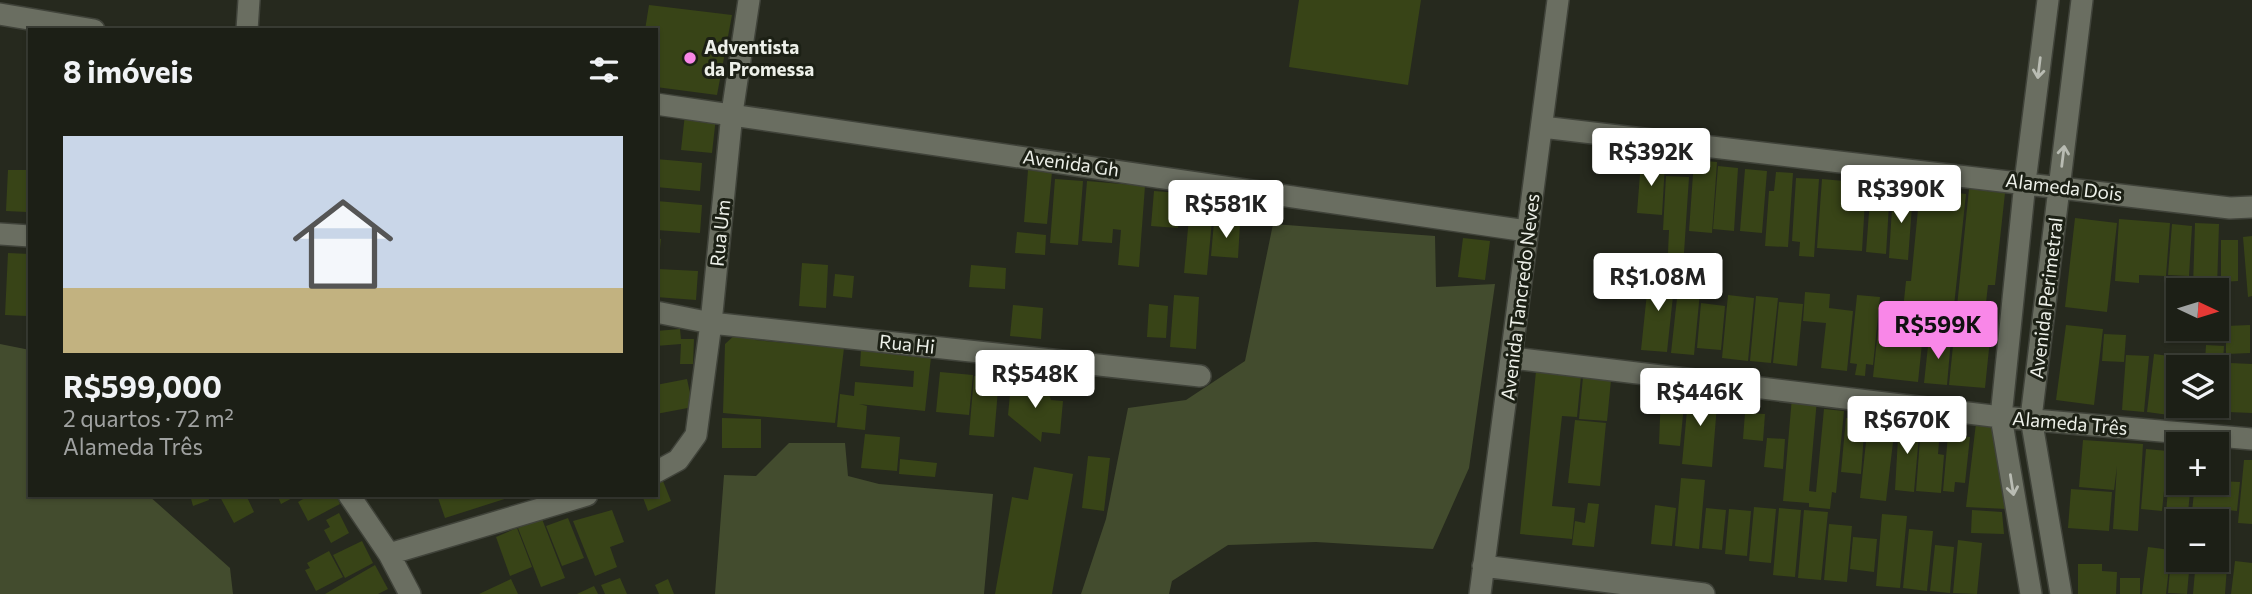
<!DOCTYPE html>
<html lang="pt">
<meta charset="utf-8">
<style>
body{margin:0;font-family:Commissioner,sans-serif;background:#292c23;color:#f1f3f6;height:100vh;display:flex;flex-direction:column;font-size:26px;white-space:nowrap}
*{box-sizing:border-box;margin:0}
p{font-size:23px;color:#a0a2a1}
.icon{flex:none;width:38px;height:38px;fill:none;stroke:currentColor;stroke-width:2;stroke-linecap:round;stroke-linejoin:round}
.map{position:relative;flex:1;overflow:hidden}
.details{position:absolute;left:28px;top:28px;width:630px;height:469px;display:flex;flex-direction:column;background:#1c1f16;border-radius:0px;box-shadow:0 2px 5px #0004,0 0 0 2px #3a3d35}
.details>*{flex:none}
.needle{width:46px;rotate:94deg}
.controls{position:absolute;left:2166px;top:278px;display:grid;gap:14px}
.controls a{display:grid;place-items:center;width:63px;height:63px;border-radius:0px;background:#1c1f16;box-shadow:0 2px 5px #0004,0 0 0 2px #3a3d35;font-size:35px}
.price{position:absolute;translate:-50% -60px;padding:0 16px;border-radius:7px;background:#fff;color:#222;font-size:23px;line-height:46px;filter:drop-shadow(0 2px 4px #0008)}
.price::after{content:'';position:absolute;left:50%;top:42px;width:21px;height:16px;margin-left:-10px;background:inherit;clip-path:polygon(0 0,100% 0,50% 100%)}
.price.active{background:#f987e8;color:#111}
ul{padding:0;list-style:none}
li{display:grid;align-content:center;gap:14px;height:371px;padding:0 35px}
li span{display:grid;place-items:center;height:217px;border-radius:0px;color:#555}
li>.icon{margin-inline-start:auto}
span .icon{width:126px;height:126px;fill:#fffc;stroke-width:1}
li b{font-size:30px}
h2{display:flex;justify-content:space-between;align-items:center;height:84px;padding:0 35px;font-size:30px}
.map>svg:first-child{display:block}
</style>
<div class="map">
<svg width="2252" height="594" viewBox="0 0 2252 594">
<rect width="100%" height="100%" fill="#26291e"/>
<path fill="#434c2e" d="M1273,224L1435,236L1436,287L1495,284L1469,468L1433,549L1316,542L1228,545L1172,581L1169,594H1081L1106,519L1128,408L1186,400L1245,361Z
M0,344L30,350V495H148L230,568L233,594H0Z
M789,443H845L848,476L879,484L993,494L984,594H715L724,475L756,476Z"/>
<path fill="#384417" d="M1299,0H1421L1408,85L1289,67Z
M649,5L732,15L717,95L656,87V30H645Z
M685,114L716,117L712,153L681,150Z
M656,159L702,163L700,191L656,187Z
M1694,160L1717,162L1712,233L1689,231Z
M1641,161L1665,163L1662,215L1637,213Z
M1718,166L1738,168L1734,231L1713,229Z
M1745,169L1767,171L1762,233L1740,231Z
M8,170H28L27,212L6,211Z
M1028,170L1052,172L1047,224L1024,222Z
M1776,172L1793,173L1788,247L1765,246L1769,191H1774Z
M1666,176L1689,177L1684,253H1668L1669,230H1663Z
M1796,178L1819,179L1814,257L1799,256L1800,242L1792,241Z
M1055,179L1083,181L1078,245L1050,243Z
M1822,179L1866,183L1862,251L1817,248Z
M1087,181L1145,186L1139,267L1118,265L1121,230L1113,229L1112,243L1082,241Z
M1871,186L1890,188L1886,254L1866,252Z
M1920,189L1966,194L1951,334L1901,329L1906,281H1911Z
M1969,189L2005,193L1995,285H1988L1982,338L1990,339L1985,388L1949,385Z
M1154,191L1181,193L1178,228L1151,226Z
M1893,191L1913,192L1908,260L1889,258Z
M1191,195L1214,198L1207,275L1184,273Z
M657,201L702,205L700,233L656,230Z
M2075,218L2117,223L2107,312L2065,307Z
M2119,219L2170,223L2166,276L2139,275V283L2115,281Z
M1214,222L1240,224L1238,258L1211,256Z
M2195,223L2219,224L2217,288L2193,287Z
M2172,224L2192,226L2189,276L2168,275Z
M1017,232L1046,235L1045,255L1015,253Z
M2252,236V296L2248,297L2243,237Z
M656,238L661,239L658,269L698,271L696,300L656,297Z
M1463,238L1490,241L1485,280L1458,277Z
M2221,240H2238V281L2221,282Z
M8,253L30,254L27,316L5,315Z
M802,263L828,265L826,308L799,306Z
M971,265L1006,268L1005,289L969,287Z
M835,274L854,276L852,298L833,296Z
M1649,274L1675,277L1667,352L1641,350Z
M1678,289L1700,292L1694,355L1671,353Z
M1805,292L1830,294L1829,308L1853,311L1847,371L1821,368L1826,323L1803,321Z
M1174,295L1199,297L1196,349L1170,347Z
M1728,295L1754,298L1748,361L1722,358Z
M1857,295L1880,297L1873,365L1866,364L1865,376L1855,375L1857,364L1850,363Z
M1756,296L1778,298L1771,363L1750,361Z
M1779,302L1803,304L1797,366L1773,363Z
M1701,303L1725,306L1721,350L1697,348Z
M1149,304L1168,306L1166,338L1147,337Z
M1013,305L1043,308L1041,339L1010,336Z
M2066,325L2103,329L2094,405L2056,400Z
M2250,325V353L2226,354V326Z
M680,329L681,339H694L693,364H680L681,344L656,346V331Z
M1878,330L1923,334L1918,382L1873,377Z
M737,333L756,335L755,340L844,348L835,423L723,413L725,344Z
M2104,334L2126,335L2124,362L2102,361Z
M1929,337L1951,339L1947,385L1924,383Z
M2206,345L2224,346L2222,374L2217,373V368H2179L2180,357L2205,361Z
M861,350L931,357L925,411L859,404L867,406L865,430L837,427L840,394L854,396L855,382L913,387L914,371L860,366Z
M2154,354L2176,357L2169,415L2147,412Z
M2126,355L2149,356L2144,412L2122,410Z
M2230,363L2252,364V413L2228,412Z
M1536,371L1581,376L1577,417L1562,416L1552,506L1575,508L1572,539L1520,534Z
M940,372L973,375L969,415L936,412Z
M974,376L999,378L994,437L969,435Z
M1583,377L1611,380L1607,421L1579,419Z
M2177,378L2179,406H2199L2198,416L2173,412Z
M687,379L693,407L656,414V385Z
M2217,381L2225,382L2224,403H2217Z
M1011,384L1047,388L1051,400L1063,401L1060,434L1042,432L1041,442L1008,415Z
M1689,389L1718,392L1712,467L1682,464Z
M1661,392L1685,394L1680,446L1659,444Z
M1792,397L1817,399L1809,491L1816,492L1824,409L1844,411L1836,493L1832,492L1830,509L1809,507V503L1783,501Z
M1745,413L1765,414L1763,441L1743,439Z
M1869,414L1896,417L1886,501L1860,498Z
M722,418L761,419V448H722Z
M1846,418L1865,420L1861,474L1841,472Z
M1575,420L1606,423L1600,486L1568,483Z
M1899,421L1920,423L1914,492L1895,490Z
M1976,423L1992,424L2007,509L1966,507Z
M865,434L900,437L897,471L861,468Z
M1948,435L1970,437L1965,483L1955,482L1954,492L1943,491Z
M1767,438L1785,439L1783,469L1764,467Z
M1920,440L1939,442L1938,454L1944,455L1941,493L1916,491Z
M2083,440L2143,444L2138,531L2113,529L2117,466L2114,490L2079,487Z
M2146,449L2168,451L2162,511L2141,509Z
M2171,452H2179V483H2191L2187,522H2179V527L2165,526Z
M1088,456L1110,458L1104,511L1082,508Z
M2217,456H2222L2220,481L2240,482L2237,511L2217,509L2216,522L2191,521L2195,483H2217Z
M900,459L937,463L935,477L899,474Z
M2244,460H2252V524L2238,523Z
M1034,467L1073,474L1052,594H995L1012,497L1028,500Z
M1681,478L1705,480L1699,549L1675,546Z
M663,481L671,501L648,511L642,495H656V484Z
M2071,489L2112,492L2109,531L2068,528Z
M190,495H208L209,500L193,506Z
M219,495H246L254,512L234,523Z
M277,495H298L281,504Z
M310,495H336L340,504L308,521L298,502Z
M437,495H513L514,496L445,518Z
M1588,503L1599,504L1594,547L1572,545L1575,521L1585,523Z
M1655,505L1676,508L1672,546L1651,544Z
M1754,507L1776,509L1771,563L1749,561Z
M1706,508L1726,510L1722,550L1702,548Z
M1779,508L1801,510L1795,577L1773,575Z
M1729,509L1751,511L1747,556L1725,554Z
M612,510L624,542L610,547L617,567L595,576L573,521Z
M1804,510L1828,512L1821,580L1798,578Z
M1972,510L2002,512L2004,534L1971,533Z
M339,513L349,533L331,543L324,530L330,527L326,520Z
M1882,514L1907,516L1900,588L1876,586Z
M568,518L584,558L562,566L546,526Z
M542,519L565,578L541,587L518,528Z
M1829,524L1852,526L1847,582L1824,580Z
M517,528L532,567L510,576L496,537Z
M1909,529L1933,531L1927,591L1903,588Z
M1853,537L1877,539L1874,572L1850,569Z
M1958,540L1982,543L1977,594L1953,593Z
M362,541L373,563L345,578L333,555Z
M1935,545L1954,547L1950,593L1930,591Z
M2148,547L2171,550L2166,594H2142Z
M329,551L343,577L316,591L305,570L310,568L307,563Z
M2217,552L2228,553L2225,594H2193L2196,560H2217Z
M2171,557L2190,560L2187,594L2168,593Z
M2235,561L2252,563V594H2231Z
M2078,564H2102V571L2117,572L2116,594H2078Z
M375,565L388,589L378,594H325Z
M620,578L627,594H605L601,585Z
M2120,578H2140V594H2120Z
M511,579L518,594H479Z
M668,579L674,594H659L655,585Z
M594,586L598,594H577Z"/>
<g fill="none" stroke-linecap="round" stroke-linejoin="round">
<g stroke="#40433a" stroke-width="24">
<path id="minor" d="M0,14L94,30
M247,30L249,0
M656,104L1527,231
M1542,127L2230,208L2252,207
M0,234L30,236
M656,312L711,323L1200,376
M1513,358L2001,417L2252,439
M656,472L678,460L696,435L711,323L732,113L749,0
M349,495L389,554L410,594
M389,554L587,495
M1483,566L1704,594
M1480,594L1558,0
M2031,594L2001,417L2025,182L2048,0
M2061,594L2031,418L2082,0"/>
</g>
<use href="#minor" stroke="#6a6e61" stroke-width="21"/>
</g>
<defs><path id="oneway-shaft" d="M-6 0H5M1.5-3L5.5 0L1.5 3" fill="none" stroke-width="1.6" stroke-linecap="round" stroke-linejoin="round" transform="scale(1.75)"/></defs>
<g stroke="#b9bcb3">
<use href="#oneway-shaft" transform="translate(2039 68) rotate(97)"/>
<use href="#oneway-shaft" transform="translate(2063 156) rotate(-83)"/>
<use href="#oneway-shaft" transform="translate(2012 485) rotate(81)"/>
</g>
<circle fill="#f987e8" stroke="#1c2015" stroke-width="2.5" cx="690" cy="58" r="7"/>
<g text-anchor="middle" stroke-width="6" stroke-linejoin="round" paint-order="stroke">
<g font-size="19" font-weight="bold" fill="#edf0e9" stroke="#1c2015" text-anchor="start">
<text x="704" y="54">Adventista<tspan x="704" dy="22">da Promessa</tspan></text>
</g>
<g font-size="19" fill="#edf0e9" stroke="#1c2015">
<text transform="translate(1071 163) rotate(8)" y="7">Avenida Gh</text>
<text transform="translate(2064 187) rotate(7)" y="7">Alameda Dois</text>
<text transform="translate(720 233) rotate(-84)" y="7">Rua Um</text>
<text transform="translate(1520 297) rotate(-83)" y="7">Avenida Tancredo Neves</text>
<text transform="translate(2046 298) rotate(-83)" y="7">Avenida Perimetral</text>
<text transform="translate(907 344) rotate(6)" y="7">Rua Hi</text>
<text transform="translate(2070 423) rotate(5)" y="7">Alameda Três</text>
</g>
</g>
</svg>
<div class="controls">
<a><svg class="needle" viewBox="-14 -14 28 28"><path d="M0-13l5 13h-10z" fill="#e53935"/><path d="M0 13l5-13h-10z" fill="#a0a2a1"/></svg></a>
<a><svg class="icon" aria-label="layers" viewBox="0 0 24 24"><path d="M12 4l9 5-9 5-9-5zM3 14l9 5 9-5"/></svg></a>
<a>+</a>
<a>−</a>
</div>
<b class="price" style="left:1651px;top:188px">R$392K</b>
<b class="price" style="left:1901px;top:225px">R$390K</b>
<b class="price" style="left:1226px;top:240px">R$581K</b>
<b class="price" style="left:1658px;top:313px">R$1.08M</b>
<b class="price active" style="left:1938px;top:361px">R$599K</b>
<b class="price" style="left:1035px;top:410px">R$548K</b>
<b class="price" style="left:1700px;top:428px">R$446K</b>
<b class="price" style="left:1907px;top:456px">R$670K</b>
<section class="details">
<h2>8 imóveis<svg class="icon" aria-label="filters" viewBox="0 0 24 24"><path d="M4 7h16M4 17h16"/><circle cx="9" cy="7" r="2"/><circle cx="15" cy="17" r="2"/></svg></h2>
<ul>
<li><span style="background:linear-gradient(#c9d6e8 70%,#c2b280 0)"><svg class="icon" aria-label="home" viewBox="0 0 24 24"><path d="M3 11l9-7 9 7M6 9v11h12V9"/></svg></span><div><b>R$599,000</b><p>2 quartos · 72 m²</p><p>Alameda Três</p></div></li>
</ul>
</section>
</div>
